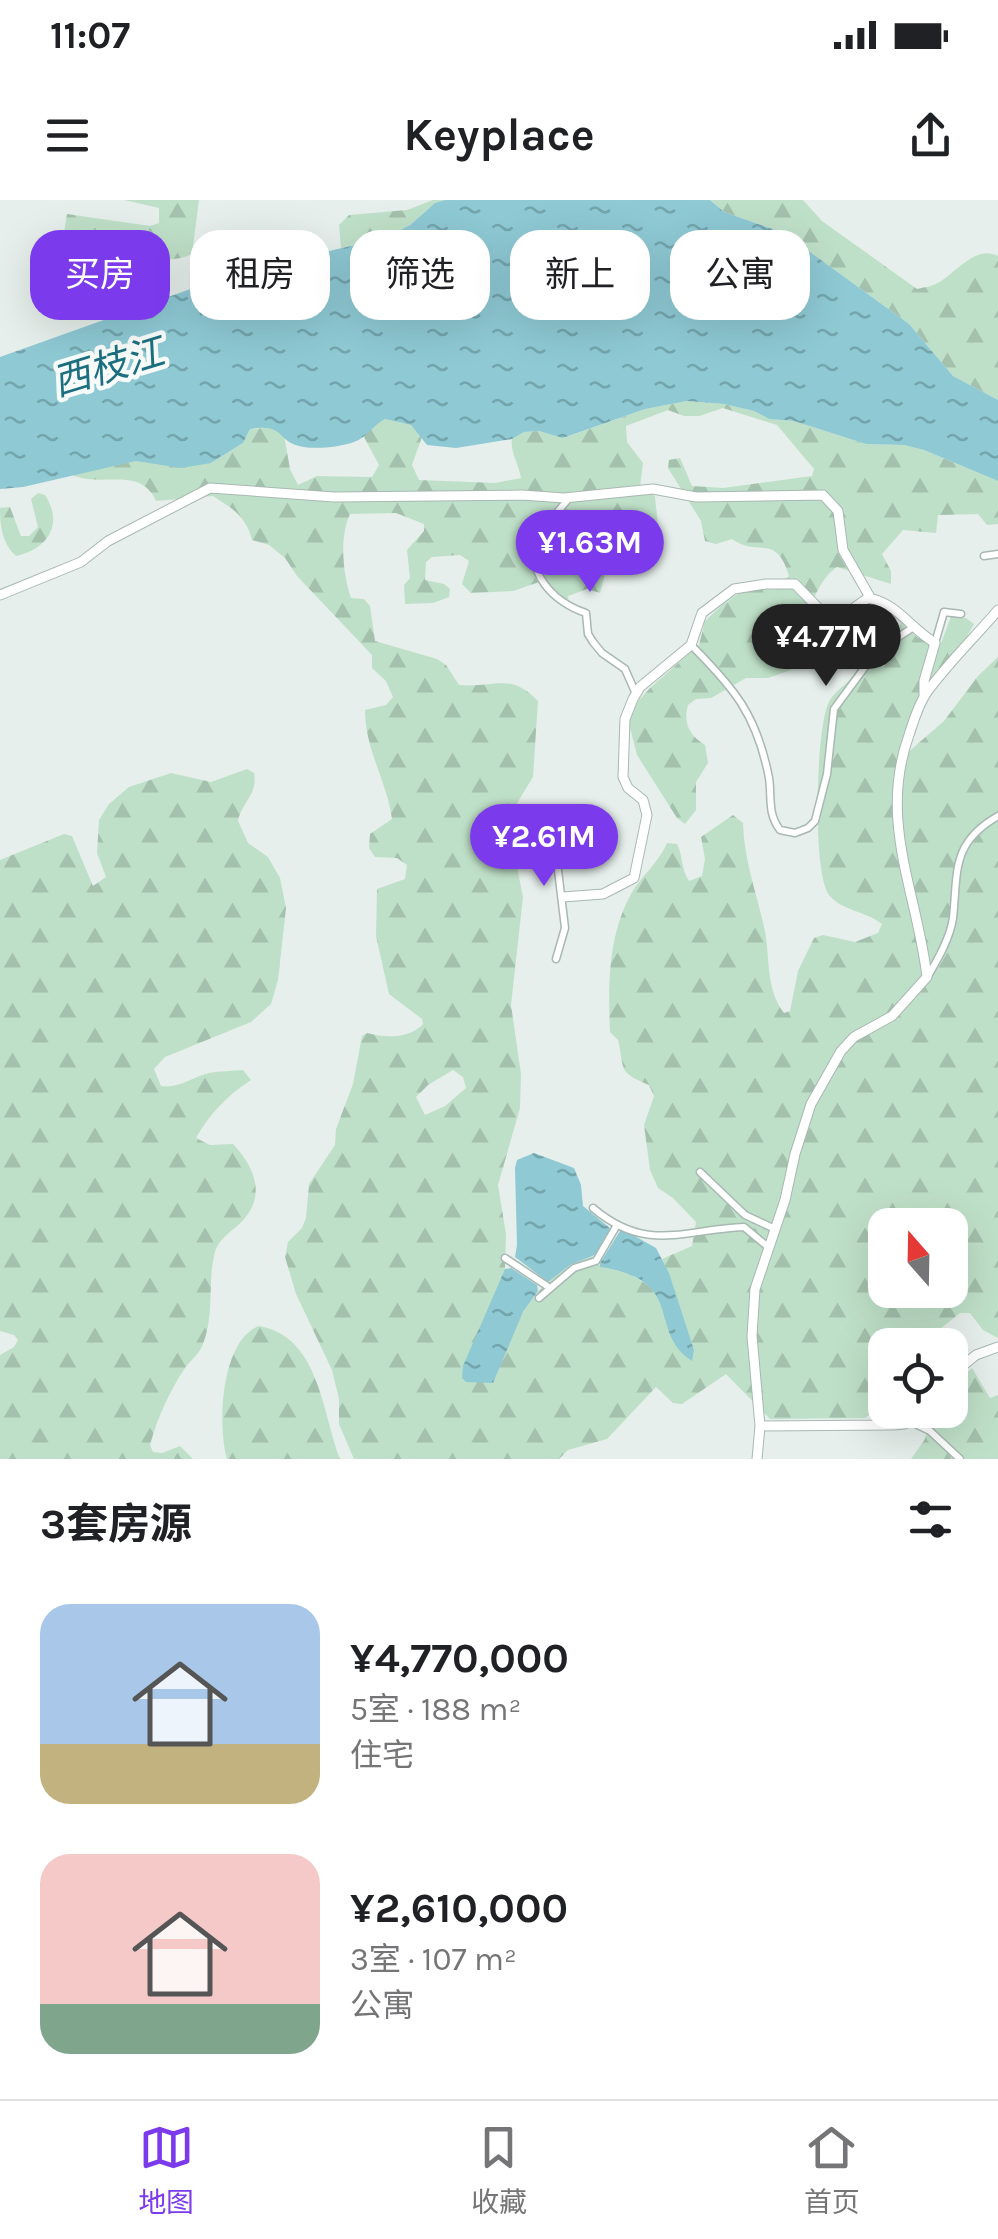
<!DOCTYPE html>
<html lang="zh">
<meta charset="utf-8">
<style>
body{margin:0;font-family:Karla,"Noto Sans SC",sans-serif;background:#f2f2f2;color:#202124;height:100vh;display:flex;flex-direction:column;font-size:38px;white-space:nowrap}
*{box-sizing:border-box;margin:0}
p{font-size:32px;color:#757577}
.icon{flex:none;width:55px;height:55px;fill:none;stroke:currentColor;stroke-width:2;stroke-linecap:round;stroke-linejoin:round}
.map{position:relative;height:1259px;overflow:hidden}
.sheet{display:flex;flex-direction:column;background:#fff;flex:1}
.sheet>*{flex:none}
.guide{position:absolute;left:30px;top:30px;width:940px;height:90px;display:flex;gap:20px}
.needle{width:65px;rotate:340deg}
.fabs{position:absolute;left:868px;top:1008px;display:grid;gap:20px}
.fabs a{display:grid;place-items:center;width:100px;height:100px;border-radius:20px;background:#fff;box-shadow:0 10px 40px #0002;font-size:50px}
.price{position:absolute;translate:-50% -85px;padding:0 22px;border-radius:35px;background:#7c3aed;color:#fff;font-size:32px;line-height:65px;filter:drop-shadow(0 2px 5px #0008)}
.price::after{content:'';position:absolute;left:50%;top:60px;width:30px;height:22px;margin-left:-15px;background:inherit;clip-path:polygon(0 0,100% 0,50% 100%)}
.price.current{background:#222;color:#fff}
ul{padding:0;list-style:none}
li{display:flex;align-items:center;gap:30px;height:250px;padding:0 40px}
li span{display:grid;place-items:center;flex:none;width:280px;height:200px;border-radius:30px;color:#555}
li>.icon{margin-inline-start:auto}
span .icon{width:120px;height:120px;fill:#fffc;stroke-width:1}
li b{font-size:42px}
h2{display:flex;justify-content:space-between;align-items:center;height:120px;padding:0 40px;font-size:42px}
.tag{padding:0 35px;border-radius:30px;background:#fff;box-shadow:0 10px 40px #0002;font-size:35px;line-height:90px}
.tag.current{background:#7c3aed;color:#fff}
.status{display:flex;justify-content:space-between;align-items:center;height:70px;padding:0 50px;background:#fff;direction:ltr}
.status svg{height:28px;fill:currentColor}
header{display:flex;justify-content:space-between;align-items:center;height:130px;padding:0 40px;background:#fff;font-size:45px;font-weight:700}
.tabs{display:flex;justify-content:space-around;align-items:center;height:140px;border-top:2px solid #e0e0e0;background:#fff;font-size:28px;color:#757577}
.tabs a{display:grid;justify-items:center;gap:5px}
.tabs .current{color:#7c3aed}
.map>svg:first-child{display:block}
</style>
<div class="status"><b>11:07</b><svg viewBox="0 0 49 12"><path d="M0 12V9h3v3zM5 12V6h3v6zM10 12V3h3v9zM15 12V0h3v12zM26 1h20v11H26zM47 4h2v5h-2z"/></svg></div>
<header><svg class="icon" aria-label="menu" viewBox="0 0 24 24"><path d="M4 6h16M4 12h16M4 18h16"/></svg>Keyplace<svg class="icon" aria-label="share" viewBox="0 0 24 24"><path d="M12 15V3M7 8l5-5 5 5M5 13v7h14v-7"/></svg></header>
<div class="map">
<svg width="998" height="1259" viewBox="0 0 998 1259">
<defs>
<pattern id="forest-firs" width="22" height="20" patternUnits="userSpaceOnUse" patternTransform="scale(2.5)"><rect width="22" height="20" fill="#bfe0c8"/><path d="M5 1l3.5 6h-7zM16 11l3.5 6h-7z" fill="#a4c1ad"/></pattern>
<pattern id="water-ripples" width="26" height="14" patternUnits="userSpaceOnUse" patternTransform="scale(2.5)"><rect width="26" height="14" fill="#8ec9d4"/><path d="M2 4q2-2 4 0t4 0M15 11q2-2 4 0t4 0" fill="none" stroke="#74a5ad"/></pattern>
</defs>
<rect width="100%" height="100%" fill="#e6efeb"/>
<path fill="url(#forest-firs)" fill-rule="evenodd" d="M124,0H199L192,54C161,70 101,47 67,39L64,33L67,14L150,26L159,23V8Z
M433,0H445C428,4 419,20 405,28C385,39 364,43 341,48L339,25L349,15L407,10Z
M710,0H803L822,21L917,89C926,87 934,86 941,81C958,70 977,45 998,56V200L953,176L909,124L784,33L724,12Z
M687,201L724,204L754,211L769,219L794,221L866,244L904,245L924,250L998,281V324L987,325L978,314L938,315L936,333L903,330L882,354L891,371V384L837,367C820,378 814,401 803,418C785,424 768,429 761,447L791,459V470L768,478H746L711,498L696,499L688,505C683,523 689,535 705,545L708,563L696,582V610L685,624L677,618L637,555L628,520L639,500L651,487L699,445L705,421L720,407L742,391L774,389L789,376C776,332 758,358 732,339L716,344L705,341L701,321L668,268L669,260L680,258L692,286L723,288L812,276L814,269L777,225L723,208L699,216H684L668,210L626,226L627,242L643,263L640,287L655,296C657,330 674,386 618,366L605,374L600,393L587,389L568,396L569,405L545,380L513,391L471,393L462,384L469,361L460,355L432,357L426,362L425,380L444,384L450,389L449,397L433,403L405,404L404,385L410,378L407,350L424,331V324L396,313L350,314C339,337 343,375 351,398L364,399L370,406L375,441L437,459L446,465L459,485C496,488 510,472 538,501L533,577L514,608L510,632L523,697L511,805L521,874L520,908L498,985L506,1034L505,1069L484,1123L497,1173C513,1122 538,1073 593,1056L601,1067C625,1071 650,1079 662,1103C669,1118 670,1134 679,1149L694,1150L662,1059L692,1046L696,1022L673,998L658,988L650,970L644,925L654,896L649,885C617,872 625,870 618,840L610,832C608,785 608,736 631,694C641,676 658,664 667,643L677,644C683,656 681,669 689,681L702,676L705,659L701,637L733,615L743,623C744,661 757,694 765,731C770,759 766,790 784,813L790,811L798,771L814,738L823,735L855,742L878,733L882,724C866,711 842,711 829,695C812,672 816,531 828,504C832,493 846,485 853,476C859,468 861,456 863,447L896,435L901,423L918,438L941,443L951,417L966,418L974,424L963,444L919,500L906,554L944,521L978,476L998,457V1138L983,1130L970,1113H960L935,1133L939,1145H885V1163L869,1164V1172L878,1188L880,1207L865,1218L770,1219L726,1174L682,1204L673,1203L656,1187L607,1239L568,1250L559,1259H354L339,1224V1199L332,1170L296,1094L285,1057L288,1042L302,1028L306,1018L309,984L335,945L336,929L353,884L362,836L367,833C385,838 409,839 423,824L422,819L389,794L376,736L377,689L405,679L407,665L397,658L375,657L369,648L370,634L392,619C387,581 365,550 365,510L386,505L393,497L386,481L372,468V455L297,376L285,358L269,345L252,340C246,316 233,309 213,296L156,301C140,265 100,289 70,274L136,261L211,263L243,243L250,229L272,227L284,235L290,269L298,285L317,276L372,277L379,265L364,237L372,225L385,219L411,225L422,237L412,265L419,280L495,283L521,278C519,265 510,252 512,239L524,232L539,231L564,238L645,209ZM453,870L463,877L466,888L445,906L425,915L416,897L428,885ZM885,1025H950V1090H885Z
M38,293L45,295C64,324 48,349 16,356C2,343 0,326 0,308L10,307L21,336H29L38,327L31,299Z
M247,569L254,573C258,594 242,602 238,621L248,643L268,657L280,678L286,708L278,780L271,804L251,822L165,857L154,869L161,886C178,889 193,877 209,873C220,871 232,871 243,870L251,880C227,896 210,913 196,938L210,945L233,944C253,965 266,993 245,1018C235,1030 220,1036 215,1052C207,1081 215,1114 203,1144C200,1153 191,1160 185,1168C170,1190 157,1219 150,1245L153,1252L162,1253L180,1246L193,1259H0V1155L14,1147L18,1140L14,1135L0,1131V660L64,634L72,636L93,686L106,677L97,653L99,620L109,604L129,587L171,573L211,582Z
M259,1126C319,1136 322,1212 340,1259H227C217,1225 221,1140 259,1126Z
M972,1168L990,1198L998,1195V1259H911L925,1239L932,1210H950V1189Z"/>
<path fill="url(#water-ripples)" d="M445,0H710L724,12L784,33L909,124L953,176L998,200V281L924,250L904,245L866,244L794,221L769,219L754,211L724,204L687,201L645,209L563,238L539,231L524,232L512,239L456,248L427,245L411,225L385,219C373,225 367,238 354,242C341,247 313,250 299,246C276,240 285,223 250,229L243,243L211,263L181,268L136,261L23,287L0,289V157L241,71L386,38L410,25L435,3Z
M534,953L574,968L581,985L583,1006L611,1029L597,1054L570,1065L548,1082L515,1057L517,1045L515,968L517,960Z
M624,1030L656,1048L669,1073L694,1150L692,1161C646,1131 688,1080 600,1067V1063L620,1031Z
M511,1068L537,1085L538,1091L523,1112L493,1183L466,1182L462,1178L463,1166L505,1069Z"/>
<g fill="none" stroke-linecap="round" stroke-linejoin="round">
<g stroke="#a8b8b2" stroke-width="9">
<path id="minor" d="M569,298C560,310 547,322 540,336C522,372 555,403 586,413L588,434L593,442L602,453L625,469L636,494
M984,356L998,354
M935,443L944,412L961,414
M691,445C734,488 757,515 769,578C772,597 767,613 780,630L795,633L808,628L815,621L827,574L834,509L876,452L912,428
M552,621L565,728L556,759
M928,776C938,759 950,738 953,718C958,671 951,643 998,616
M700,972L745,1015L775,1029
M593,1008C647,1054 685,1029 744,1027L768,1047
M505,1058L550,1088
M539,1098L574,1068L596,1061L617,1025
M909,1221L930,1231L960,1259"/>
</g>
<g stroke="#a8b8b2" stroke-width="11">
<path id="tertiary" d="M0,395L81,362L108,341L210,288L334,297L522,295L564,298L653,289L696,297L823,295L838,311L843,350L871,399
M563,697L603,694L634,678L647,615L643,600L628,588L623,577L625,519L633,499L640,487L691,445L702,413L734,389L766,384H795L828,418L841,417L868,398C897,403 910,428 935,443L924,481V495
M950,1176L976,1155L998,1147
M760,1226L752,1136L755,1089L785,1000L795,954L811,904L841,851L854,837L892,816L927,777C917,692 878,621 909,535C914,520 918,505 927,492C948,463 975,437 998,410
M757,1259L760,1226L893,1225L905,1224L923,1210"/>
</g>
<use href="#minor" stroke="#fff" stroke-width="6"/>
<use href="#tertiary" stroke="#fff" stroke-width="9"/>
</g>
<g text-anchor="middle" stroke-width="9" stroke-linejoin="round" paint-order="stroke">
<g font-size="38" font-style="italic" fill="#1c6f80" stroke="#f7fbf9">
<text transform="translate(108 167) rotate(-17)" y="13">西枝江</text>
</g>
</g>
</svg>
<div class="fabs">
<a><svg class="needle" viewBox="-14 -14 28 28"><path d="M0-13l5 13h-10z" fill="#e53935"/><path d="M0 13l5-13h-10z" fill="#757577"/></svg></a>
<a><svg class="icon" aria-label="locate" viewBox="0 0 24 24"><circle cx="12" cy="12" r="6"/><path d="M12 2v4M12 18v4M2 12h4M18 12h4"/></svg></a>
</div>
<b class="price" style="left:590px;top:395px">¥1.63M</b>
<b class="price current" style="left:826px;top:489px">¥4.77M</b>
<b class="price" style="left:544px;top:689px">¥2.61M</b>
<div class="guide">
<a class="tag current">买房</a>
<a class="tag">租房</a>
<a class="tag">筛选</a>
<a class="tag">新上</a>
<a class="tag">公寓</a>
</div>
</div>
<section class="sheet">
<h2>3套房源<svg class="icon" aria-label="filters" viewBox="0 0 24 24"><path d="M4 7h16M4 17h16"/><circle cx="9" cy="7" r="2"/><circle cx="15" cy="17" r="2"/></svg></h2>
<ul>
<li><span style="background:linear-gradient(#a9c7e8 70%,#c2b280 0)"><svg class="icon" aria-label="home" viewBox="0 0 24 24"><path d="M3 11l9-7 9 7M6 9v11h12V9"/></svg></span><div><b>¥4,770,000</b><p>5室 · 188 m²</p><p>住宅</p></div></li>
<li><span style="background:linear-gradient(#f6c9c9 75%,#7fa58c 0)"><svg class="icon" aria-label="home" viewBox="0 0 24 24"><path d="M3 11l9-7 9 7M6 9v11h12V9"/></svg></span><div><b>¥2,610,000</b><p>3室 · 107 m²</p><p>公寓</p></div></li>
</ul>
</section>
<nav class="tabs">
<a class="current"><svg class="icon" aria-label="map" viewBox="0 0 24 24"><path d="M3 6l6-2 6 2 6-2v14l-6 2-6-2-6 2zM9 4v14M15 6v14"/></svg>地图</a>
<a><svg class="icon" aria-label="saved" viewBox="0 0 24 24"><path d="M7 4h10v16l-5-4-5 4z"/></svg>收藏</a>
<a><svg class="icon" aria-label="home" viewBox="0 0 24 24"><path d="M3 11l9-7 9 7M6 9v11h12V9"/></svg>首页</a>
</nav>
